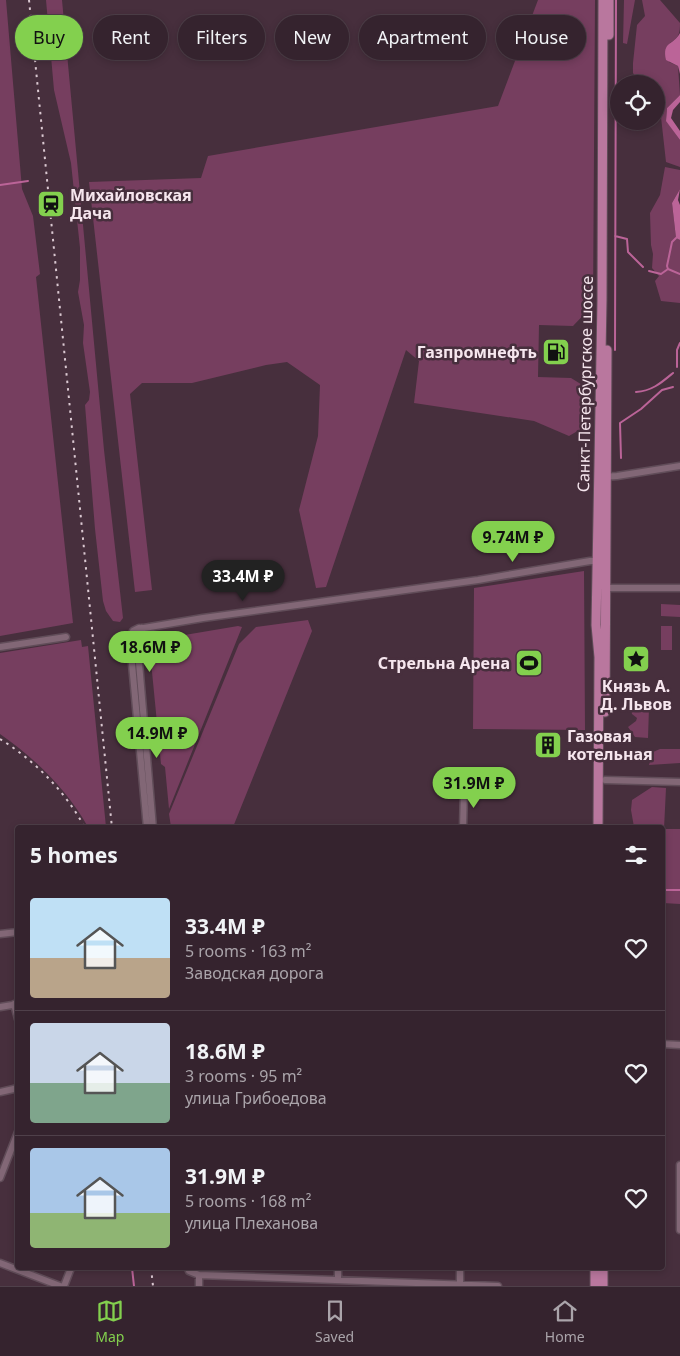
<!DOCTYPE html>
<meta charset="utf-8">
<style>
body{margin:0;font-family:"Noto Sans",sans-serif;background:#402f3a;color:#f1f3f6;height:100vh;display:flex;flex-direction:column;font-size:19px;white-space:nowrap}
*{box-sizing:border-box;margin:0}
p{font-size:16px;color:#aaa4aa}
.icon{flex:none;width:28px;height:28px;fill:none;stroke:currentColor;stroke-width:2;stroke-linecap:round;stroke-linejoin:round}
.map{position:relative;flex:1;overflow:hidden}
.drawer{position:absolute;left:15px;top:825px;width:650px;height:445px;display:flex;flex-direction:column;background:#35232e;border-radius:5px;box-shadow:0 2px 8px #0003,0 0 0 1px #4f404a}
.drawer>*{flex:none}
.hud{position:absolute;left:15px;top:15px;width:650px;height:45px;display:flex;gap:10px}
.tools{position:absolute;left:610px;top:75px;display:grid;gap:10px}
.tools a{display:grid;place-items:center;width:55px;height:55px;border-radius:50%;background:#35232e;box-shadow:0 2px 8px #0003,0 0 0 1px #4f404a;font-size:25px}
.price{position:absolute;translate:-50% -42px;padding:0 11px;border-radius:18px;background:#83d04e;color:#111;font-size:16px;line-height:32px;filter:drop-shadow(0 1px 2px #0008)}
.price::after{content:'';position:absolute;left:50%;top:30px;width:15px;height:11px;margin-left:-8px;background:inherit;clip-path:polygon(0 0,100% 0,50% 100%)}
.price.current{background:#222;color:#fff}
ul{padding:0;list-style:none}
li{display:flex;align-items:center;gap:15px;height:125px;padding:0 15px}
li+li{border-top:1px solid #4f404a}
li span{display:grid;place-items:center;flex:none;width:140px;height:100px;border-radius:5px;color:#555}
li>.icon{margin-inline-start:auto}
span .icon{width:60px;height:60px;fill:#fffc;stroke-width:1}
li b{font-size:21px}
h2{display:flex;justify-content:space-between;align-items:center;height:60px;padding:0 15px;font-size:21px}
.pill{padding:0 18px;border-radius:22px;background:#35232e;box-shadow:0 2px 8px #0003,0 0 0 1px #4f404a;font-size:18px;line-height:45px}
.pill.current{background:#83d04e;color:#111}
.menu{display:flex;justify-content:space-around;align-items:center;height:70px;border-top:1px solid #4f404a;background:#35232e;font-size:14px;color:#aaa4aa}
.menu a{display:grid;justify-items:center;gap:2px}
.menu .current{color:#83d04e}
.map>svg:first-child{display:block}
</style>
<div class="map">
<svg width="680" height="1286" viewBox="0 0 680 1286">
<rect width="100%" height="100%" fill="#472f3d"/>
<path fill="#763e5f" d="M0,0H6L22,189L33,216L40,274L36,277L73,623L0,636Z
M46,0H62L104,450L123,618L120,622L113,621L106,611L103,601L95,529L85,405L89,400L90,392L83,343L84,325L78,292L80,280V248L71,163L54,90Z
M538,0H595L593,305L573,326L539,325L538,377L571,378L584,386L586,426L569,436L534,421L414,403L419,361L406,350L326,587L316,588L299,510L318,436L320,385L287,362L266,365L192,383H142L130,394L152,590L135,592L89,182L201,178L208,156L498,106Z
M624,0H635L627,44L623,43Z
M642,0H660L680,23C680,33 679,38 670,43L669,62L678,66L680,95L667,108L666,120L680,140V167L666,162L661,117L656,102V84H640L633,73V63L637,25L645,16Z
M665,167L680,170V189L672,203L676,238L680,240V303L661,301L655,281L659,276L652,268L653,254L651,245L650,213L660,195Z
M584,571L585,730L473,729L474,588Z
M661,604L680,605V617L661,616Z
M308,620L312,631L233,827H171L169,814L239,644L256,627Z
M238,626L242,627L169,809L165,767L161,764L149,641Z
M661,626H672V650H661Z
M81,640L82,647L88,646L106,827H88C67,790 35,758 0,734V653Z
M624,704H645L649,708L648,738L635,737L628,727L636,721L637,718L632,714L631,708L624,707Z
M660,749H680V763L649,765L653,752Z
M652,787L666,788L664,829H680V904L663,903L662,828L634,827L631,810L632,800Z"/>
<path fill="#bb6498" d="M680,33V74L678,66L666,60C662,41 673,46 680,33Z
M680,95V102L673,110L671,118L680,131V140L666,121L667,108Z
M680,189L678,200L680,205V240L676,238L672,203Z"/>
<g fill="none" stroke-linecap="round" stroke-linejoin="round">
<path stroke="#bb6498" stroke-width="2" d="M0,185L28,181
M615,236L627,239L628,252L643,267
M676,238L672,242L667,266L668,269L680,274
M649,271L661,274L668,269
M615,350L616,0
M677,367V350L680,343
M636,392C652,391 661,383 673,373
M621,458L620,423L641,409L662,390L673,387
M662,890H680
M132,1268L134,1286"/>
<g stroke="#614d59" stroke-width="9">
<path id="minor" d="M602,477L617,476L680,466
M606,588H680
M139,628L133,631L130,642L147,828
M142,628L138,634L137,639L153,828
M138,629L203,618L478,580L590,561H600
M0,647L66,637
M605,780L680,782
M463,828L464,790
M0,934L18,932
M14,1004L18,1019
M0,1007L18,1004
M662,1044L680,1045
M0,1092L18,1088
M680,1165V1230
M0,1178L18,1132
M0,1263L60,1286
M188,1268L189,1271L199,1275L498,1286
M338,1280V1268
M460,1284V1268
M64,1286L71,1268
M199,1286V1275"/>
</g>
<g stroke="#614d59" stroke-width="11">
<path id="major" d="M609,35V0
M605,712L607,350
M598,828L599,657L596,625L602,300L603,0
M603,1268V1286
M595,1286V1268"/>
</g>
<use href="#minor" stroke="#826776" stroke-width="6"/>
<use href="#major" stroke="#b9779e" stroke-width="9"/>
<path stroke="#dac8d1" stroke-width="2" stroke-dasharray="2.5 5" stroke-linecap="butt" d="M29,0L112,828
M0,739C34,760 66,792 85,828
M151,1268L153,1286"/>
</g>
<defs>
<g id="station-square" transform="scale(1.4375)"><rect x="-9" y="-9" width="18" height="18" rx="4" fill="#83d04e" stroke="#472f3d"/><path d="M-3-6H3Q5-6 5-4V2Q5 4 3 4L4.5 6H3L1.5 4h-3L-3 6H-4.5L-3 4Q-5 4-5 2V-4Q-5-6-3-6ZM-3.5-4v3h7v-3ZM-3.5 1v1.5H-2V1ZM2 1v1.5H3.5V1Z" fill="#111"/></g>
<g id="fuel-square" transform="scale(1.4375)"><rect x="-9" y="-9" width="18" height="18" rx="4" fill="#83d04e" stroke="#472f3d"/><path d="M-5.5-6h7V0h2V4h1.3V-2.5L3-4.5l.8-.8L6-3V5H2.5V1h-1V6h-7ZM-4.2-4.7v3.2H.2V-4.7Z" fill="#111"/></g>
<g id="sight-square" transform="scale(1.4375)"><rect x="-9" y="-9" width="18" height="18" rx="4" fill="#83d04e" stroke="#472f3d"/><path d="M0-6L1.8-2.2L6-1.7L2.9 1.2L3.7 5.4L0 3.3L-3.7 5.4L-2.9 1.2L-6-1.7L-1.8-2.2Z" fill="#111"/></g>
<g id="stadium-square" transform="scale(1.4375)"><rect x="-9" y="-9" width="18" height="18" rx="4" fill="#83d04e" stroke="#472f3d"/><path d="M0-5a6.5 5 0 1 0 0 10a6.5 5 0 1 0 0-10ZM-3.5-1.8h7v3.6h-7Z" fill="#111"/></g>
<g id="building-square" transform="scale(1.4375)"><rect x="-9" y="-9" width="18" height="18" rx="4" fill="#83d04e" stroke="#472f3d"/><path d="M-4-6H4V6H1V3H-1V6H-4ZM-2.5-4.3h1.7v1.8h-1.7ZM.8-4.3h1.7v1.8H.8ZM-2.5-1h1.7V.8h-1.7ZM.8-1h1.7V.8H.8Z" fill="#111"/></g>
</defs>
<g fill-rule="evenodd">
<use href="#station-square" x="51" y="204"/>
<use href="#fuel-square" x="556" y="352"/>
<use href="#sight-square" x="636" y="659"/>
<use href="#stadium-square" x="529" y="663"/>
<use href="#building-square" x="548" y="745"/>
</g>
<g text-anchor="middle" stroke-width="5" stroke-linejoin="round" paint-order="stroke">
<g font-size="16" font-weight="bold" fill="#f6e6ee" stroke="#472f3d" text-anchor="start">
<text x="70" y="201">Михайловская<tspan x="70" dy="18">Дача</tspan></text>
<text x="537" y="358" text-anchor="end">Газпромнефть</text>
<text x="510" y="669" text-anchor="end">Стрельна Арена</text>
<text x="636" y="692" text-anchor="middle">Князь А.<tspan x="636" dy="18">Д. Львов</tspan></text>
<text x="567" y="742">Газовая<tspan x="567" dy="18">котельная</tspan></text>
</g>
<g font-size="16" fill="#f6e6ee" stroke="#472f3d">
<text transform="translate(585 384) rotate(-89)" y="6">Санкт-Петербургское шоссе</text>
</g>
</g>
</svg>
<div class="tools">
<a><svg class="icon" aria-label="locate" viewBox="0 0 24 24"><circle cx="12" cy="12" r="6"/><path d="M12 2v4M12 18v4M2 12h4M18 12h4"/></svg></a>
</div>
<b class="price" style="left:513px;top:563px">9.74M ₽</b>
<b class="price current" style="left:243px;top:602px">33.4M ₽</b>
<b class="price" style="left:150px;top:673px">18.6M ₽</b>
<b class="price" style="left:157px;top:759px">14.9M ₽</b>
<b class="price" style="left:474px;top:809px">31.9M ₽</b>
<div class="hud">
<a class="pill current">Buy</a>
<a class="pill">Rent</a>
<a class="pill">Filters</a>
<a class="pill">New</a>
<a class="pill">Apartment</a>
<a class="pill">House</a>
</div>
<section class="drawer">
<h2>5 homes<svg class="icon" aria-label="filters" viewBox="0 0 24 24"><path d="M4 7h16M4 17h16"/><circle cx="9" cy="7" r="2"/><circle cx="15" cy="17" r="2"/></svg></h2>
<ul>
<li><span style="background:linear-gradient(#bfe0f5 60%,#b9a48a 0)"><svg class="icon" aria-label="home" viewBox="0 0 24 24"><path d="M3 11l9-7 9 7M6 9v11h12V9"/></svg></span><div><b>33.4M ₽</b><p>5 rooms · 163 m²</p><p>Заводская дорога</p></div><svg class="icon" aria-label="heart" viewBox="0 0 24 24"><path d="M12 20l-8-8c-3-5 5-10 8-4 3-6 11-1 8 4z"/></svg></li>
<li><span style="background:linear-gradient(#c9d6e8 60%,#7fa58c 0)"><svg class="icon" aria-label="home" viewBox="0 0 24 24"><path d="M3 11l9-7 9 7M6 9v11h12V9"/></svg></span><div><b>18.6M ₽</b><p>3 rooms · 95 m²</p><p>улица Грибоедова</p></div><svg class="icon" aria-label="heart" viewBox="0 0 24 24"><path d="M12 20l-8-8c-3-5 5-10 8-4 3-6 11-1 8 4z"/></svg></li>
<li><span style="background:linear-gradient(#a9c7e8 65%,#8fb573 0)"><svg class="icon" aria-label="home" viewBox="0 0 24 24"><path d="M3 11l9-7 9 7M6 9v11h12V9"/></svg></span><div><b>31.9M ₽</b><p>5 rooms · 168 m²</p><p>улица Плеханова</p></div><svg class="icon" aria-label="heart" viewBox="0 0 24 24"><path d="M12 20l-8-8c-3-5 5-10 8-4 3-6 11-1 8 4z"/></svg></li>
</ul>
</section>
</div>
<nav class="menu">
<a class="current"><svg class="icon" aria-label="map" viewBox="0 0 24 24"><path d="M3 6l6-2 6 2 6-2v14l-6 2-6-2-6 2zM9 4v14M15 6v14"/></svg>Map</a>
<a><svg class="icon" aria-label="saved" viewBox="0 0 24 24"><path d="M7 4h10v16l-5-4-5 4z"/></svg>Saved</a>
<a><svg class="icon" aria-label="home" viewBox="0 0 24 24"><path d="M3 11l9-7 9 7M6 9v11h12V9"/></svg>Home</a>
</nav>
